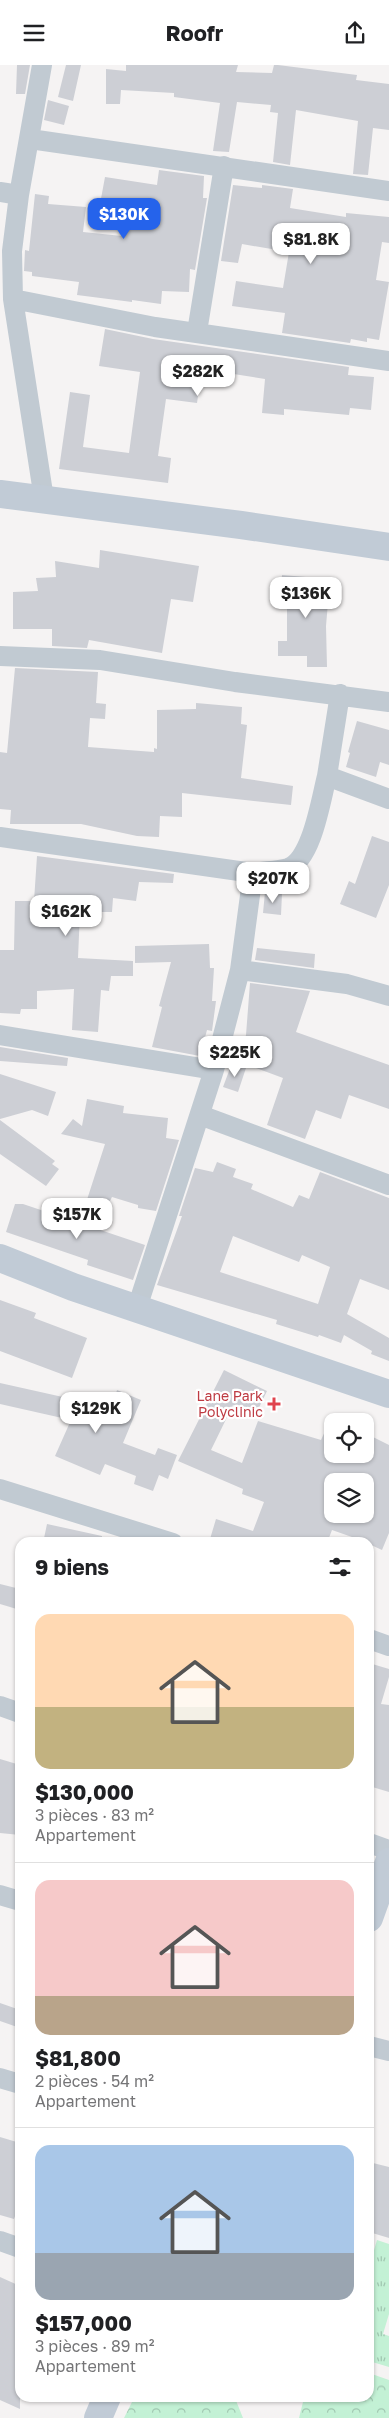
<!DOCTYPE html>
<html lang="fr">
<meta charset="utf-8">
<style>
body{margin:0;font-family:"Golos Text",sans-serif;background:#f2f2f2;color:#202124;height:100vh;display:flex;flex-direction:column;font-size:19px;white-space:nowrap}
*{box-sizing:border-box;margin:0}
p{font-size:16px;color:#757577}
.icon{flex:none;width:28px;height:28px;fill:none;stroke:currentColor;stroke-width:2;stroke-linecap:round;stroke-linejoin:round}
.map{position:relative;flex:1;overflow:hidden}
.sheet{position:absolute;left:15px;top:1472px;width:359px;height:865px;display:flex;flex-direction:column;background:#fff;border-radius:15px;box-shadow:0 1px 4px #0004}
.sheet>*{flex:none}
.buttons{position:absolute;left:324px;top:1348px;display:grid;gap:10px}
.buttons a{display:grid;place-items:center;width:50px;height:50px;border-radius:10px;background:#fff;box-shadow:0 1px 4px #0004;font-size:25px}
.price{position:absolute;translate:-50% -42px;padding:0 11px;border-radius:10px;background:#fff;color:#222;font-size:16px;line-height:32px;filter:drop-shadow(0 1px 2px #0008)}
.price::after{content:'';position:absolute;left:50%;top:30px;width:15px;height:11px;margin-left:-8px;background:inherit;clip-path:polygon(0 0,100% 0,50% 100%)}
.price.active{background:#2563eb;color:#fff}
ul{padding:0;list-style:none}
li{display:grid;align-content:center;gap:10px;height:265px;padding:0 20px}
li+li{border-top:1px solid #e0e0e0}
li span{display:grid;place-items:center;height:155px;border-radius:15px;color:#555}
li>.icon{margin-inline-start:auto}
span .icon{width:90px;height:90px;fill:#fffc;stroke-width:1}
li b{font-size:21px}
h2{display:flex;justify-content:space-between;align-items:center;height:60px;padding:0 20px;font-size:21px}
header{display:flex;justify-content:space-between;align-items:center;height:65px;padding:0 20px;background:#fff;font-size:22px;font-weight:700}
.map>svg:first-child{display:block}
</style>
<header><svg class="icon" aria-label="menu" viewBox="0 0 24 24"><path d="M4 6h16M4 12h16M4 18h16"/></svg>Roofr<svg class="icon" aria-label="share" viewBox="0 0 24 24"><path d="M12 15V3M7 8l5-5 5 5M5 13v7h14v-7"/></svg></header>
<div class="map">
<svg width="389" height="2353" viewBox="0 0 389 2353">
<defs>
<pattern id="grass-tufts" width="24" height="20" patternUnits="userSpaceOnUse" patternTransform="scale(1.25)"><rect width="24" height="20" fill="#c3f1d5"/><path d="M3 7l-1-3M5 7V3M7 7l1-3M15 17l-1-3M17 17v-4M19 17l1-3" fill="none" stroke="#a0c6b0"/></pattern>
<pattern id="forest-crowns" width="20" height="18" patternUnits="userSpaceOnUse" patternTransform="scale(1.25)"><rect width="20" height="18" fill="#c3f1d5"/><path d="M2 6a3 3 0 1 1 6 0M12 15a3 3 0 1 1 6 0" fill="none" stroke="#a0c6b0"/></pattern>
</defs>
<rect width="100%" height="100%" fill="#f5f3f3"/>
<path fill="url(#grass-tufts)" d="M377,2175L389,2179V2249L383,2269L389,2271V2302L369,2296V2202Z"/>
<path fill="url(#forest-crowns)" d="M369,2308L389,2315V2353H299L304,2333L369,2332Z
M134,2333H235L243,2353H124Z"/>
<path fill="#cdcfd5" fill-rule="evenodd" d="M17,0H30L25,29H16Z
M66,0H81L73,36L58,32Z
M126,0H238L236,7L272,8L274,0H278L357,10L356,15L389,19V65L373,63L368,110L353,109L358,56L296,45L290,100L273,97L278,48L270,47L271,40L237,37L229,87L213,86L220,38L174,32V28L121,25L120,39H106V4L126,6Z
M48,35L69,41L64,60L44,55Z
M159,105L204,111L203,133H207L195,205L190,204L189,227L162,226L161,239L132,235V237L77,230L79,217L32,211V207L24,206L25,185L29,186L35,129L49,131L48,139L86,142L83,167L122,171L124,143L100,139L105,112L157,120Z
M233,120L262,123V120L293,124L290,143L346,152V148L389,152V178L382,177L376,215L389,217L379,275L367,273V277L351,274L350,278L282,268L285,248L232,241L236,216L283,223L289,187L242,179L238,198L221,196Z
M105,264L153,274L349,302L348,310L374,312L371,345L350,343L349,350L284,344V350L262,348L265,314L202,304L197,338L166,334L158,391L171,393L168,418L59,404L70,327L90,330L83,382L129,388L140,307L99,301Z
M100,485L199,501L193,537L171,534L162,588L89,575L87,583L52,581V564H13V527L38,526L36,513L56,512L55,496L99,503Z
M282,510L330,514L326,561L327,602H307V591H278V576H287V539L280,538Z
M15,603L98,607L96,638L106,639L105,654L90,653L88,682L154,687V683L157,684V645L196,644V638L242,642L241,659L247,660L241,713L293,721L291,740L182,728V752L160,751L159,772L137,771L81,759H10L11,745L0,744V687L7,688Z
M357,656L389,665V700L380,697L376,712L346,702L350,688L348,687Z
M372,771L389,777V820L376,853L340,839L349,816L355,819Z
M37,791L174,809L173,818L139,817L136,836L113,833L112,847H80L78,893L133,896V911H111L109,926L101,925L98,967L72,965L74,924L37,926V944H21L20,949L0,948V885H14L15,836H34Z
M265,827L282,829L281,850L263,848Z
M209,879L210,903H214L212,936H216L212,966L207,965L200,991L152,982L162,942L159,941L171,897L135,898V881Z
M257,883L315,889L314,903L255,895Z
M250,918L310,926L296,967L389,1000V1044L349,1030L341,1054L316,1045L305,1074L267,1060L283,1013L237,996L246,970Z
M0,982L68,993L67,1001L0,996Z
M232,998L246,1003L238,1027L223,1022Z
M0,1009L56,1027L48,1051L32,1045L0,1054Z
M87,1034L124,1041L123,1048L168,1053L166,1073L179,1075L156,1146L138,1143V1140L112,1132L99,1158L83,1147L105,1079L61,1069L73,1054L82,1061Z
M0,1055L55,1096L52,1099L59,1104L46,1121L0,1089Z
M217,1097L236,1104L233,1112L253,1119L251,1124L293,1142L299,1130L309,1134L320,1107L389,1133V1225L360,1214L347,1249L389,1273V1296L371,1289L372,1286L344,1270L341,1278L319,1270L318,1272L276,1259L277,1255L157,1220L182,1151H179L195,1103L213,1107ZM233,1171L299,1197L302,1190L330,1202L318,1239L220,1207Z
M15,1139H23L145,1180L133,1215L87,1200L88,1195L6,1167Z
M0,1235L36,1248L34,1253L87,1273L72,1313L0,1286Z
M224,1305L267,1326L255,1351L233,1340L211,1385L242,1398L258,1356L321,1375L332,1351V1389H365V1368L389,1380V1468L382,1485L369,1479V1478L332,1465L327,1478H220L210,1474L216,1454L253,1466L264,1437L242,1429L243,1424L178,1396ZM332,1416H365V1449H332Z
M0,1318L112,1343L117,1325L141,1335L123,1378L155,1390L158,1383L177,1390L168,1414L159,1410L153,1426L134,1419L136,1411L105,1399L100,1410L55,1391L71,1355L0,1339Z
M47,1459L102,1471V1478H43Z
M0,1519L20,1524V1545L0,1539Z
M369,1598L389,1604V1612L381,1639L389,1640V1727L369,1721Z
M0,1694L20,1700V1770L0,1768Z
M0,1938L20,1945V1963L0,1956Z
M0,2072L20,2078V2137L14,2154L0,2150Z
M369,2097L389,2102V2173L369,2167Z
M0,2212L20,2221V2344L0,2335Z"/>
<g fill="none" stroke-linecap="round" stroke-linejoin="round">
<path stroke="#c1cad2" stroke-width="20" d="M42,0L19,130L12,186L13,234L44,434
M30,74L389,126
M0,127L19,130
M13,234L155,262L389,296
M197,267L224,101
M0,591L100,595L235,617L389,637
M340,629L327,711L389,734
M0,772L253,808L240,905L214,1005L137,1243
M253,808C264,806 278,806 288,803C312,795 321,734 327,711
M240,905L347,919L389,931
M0,970L214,1005
M200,1050L389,1120
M0,1424L173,1478
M369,1574L389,1581
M0,1641L20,1648
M369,1778L389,1785
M0,1830L20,1836
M369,1981L389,1986
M0,2013L20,2019
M0,2176L20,2183"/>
<path stroke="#c1cbd6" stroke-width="28" d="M0,429L241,460L389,482
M0,1193L73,1222L389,1329
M369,1853L389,1797
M98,2353L107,2332"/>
</g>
<path fill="#e0444e" stroke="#fff" stroke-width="2" d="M271.5 1331.5h5v5h5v5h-5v5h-5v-5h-5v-5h5z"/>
<g text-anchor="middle" stroke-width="4.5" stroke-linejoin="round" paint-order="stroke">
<g font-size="14" fill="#be3a42" stroke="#fff" text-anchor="end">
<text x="263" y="1336">Lane Park<tspan x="263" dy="16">Polyclinic</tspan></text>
</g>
</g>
</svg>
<div class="buttons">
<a><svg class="icon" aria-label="locate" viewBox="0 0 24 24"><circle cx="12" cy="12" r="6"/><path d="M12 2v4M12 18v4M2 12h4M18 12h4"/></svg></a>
<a><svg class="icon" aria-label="layers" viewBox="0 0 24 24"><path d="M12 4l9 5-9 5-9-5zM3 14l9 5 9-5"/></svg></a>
</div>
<b class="price active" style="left:124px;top:175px">$130K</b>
<b class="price" style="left:311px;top:200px">$81.8K</b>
<b class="price" style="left:198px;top:332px">$282K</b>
<b class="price" style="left:306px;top:554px">$136K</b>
<b class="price" style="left:273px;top:839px">$207K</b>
<b class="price" style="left:66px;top:872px">$162K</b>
<b class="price" style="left:235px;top:1013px">$225K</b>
<b class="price" style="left:77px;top:1175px">$157K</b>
<b class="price" style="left:96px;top:1369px">$129K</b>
<section class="sheet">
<h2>9 biens<svg class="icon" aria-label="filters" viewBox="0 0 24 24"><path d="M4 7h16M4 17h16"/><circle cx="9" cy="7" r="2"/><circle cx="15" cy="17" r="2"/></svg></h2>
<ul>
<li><span style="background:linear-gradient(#ffd9b3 60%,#c2b280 0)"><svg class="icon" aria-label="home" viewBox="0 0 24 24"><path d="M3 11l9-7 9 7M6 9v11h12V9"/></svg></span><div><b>$130,000</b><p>3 pièces · 83 m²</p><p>Appartement</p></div></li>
<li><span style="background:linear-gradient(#f6c9c9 75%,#b9a48a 0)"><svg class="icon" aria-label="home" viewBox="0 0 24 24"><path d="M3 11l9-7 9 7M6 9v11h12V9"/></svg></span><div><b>$81,800</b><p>2 pièces · 54 m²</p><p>Appartement</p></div></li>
<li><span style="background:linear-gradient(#a9c7e8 70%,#9aa5b1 0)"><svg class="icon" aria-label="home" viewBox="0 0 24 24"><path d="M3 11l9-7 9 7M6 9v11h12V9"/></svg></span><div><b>$157,000</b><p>3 pièces · 89 m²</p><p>Appartement</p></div></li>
</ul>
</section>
</div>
